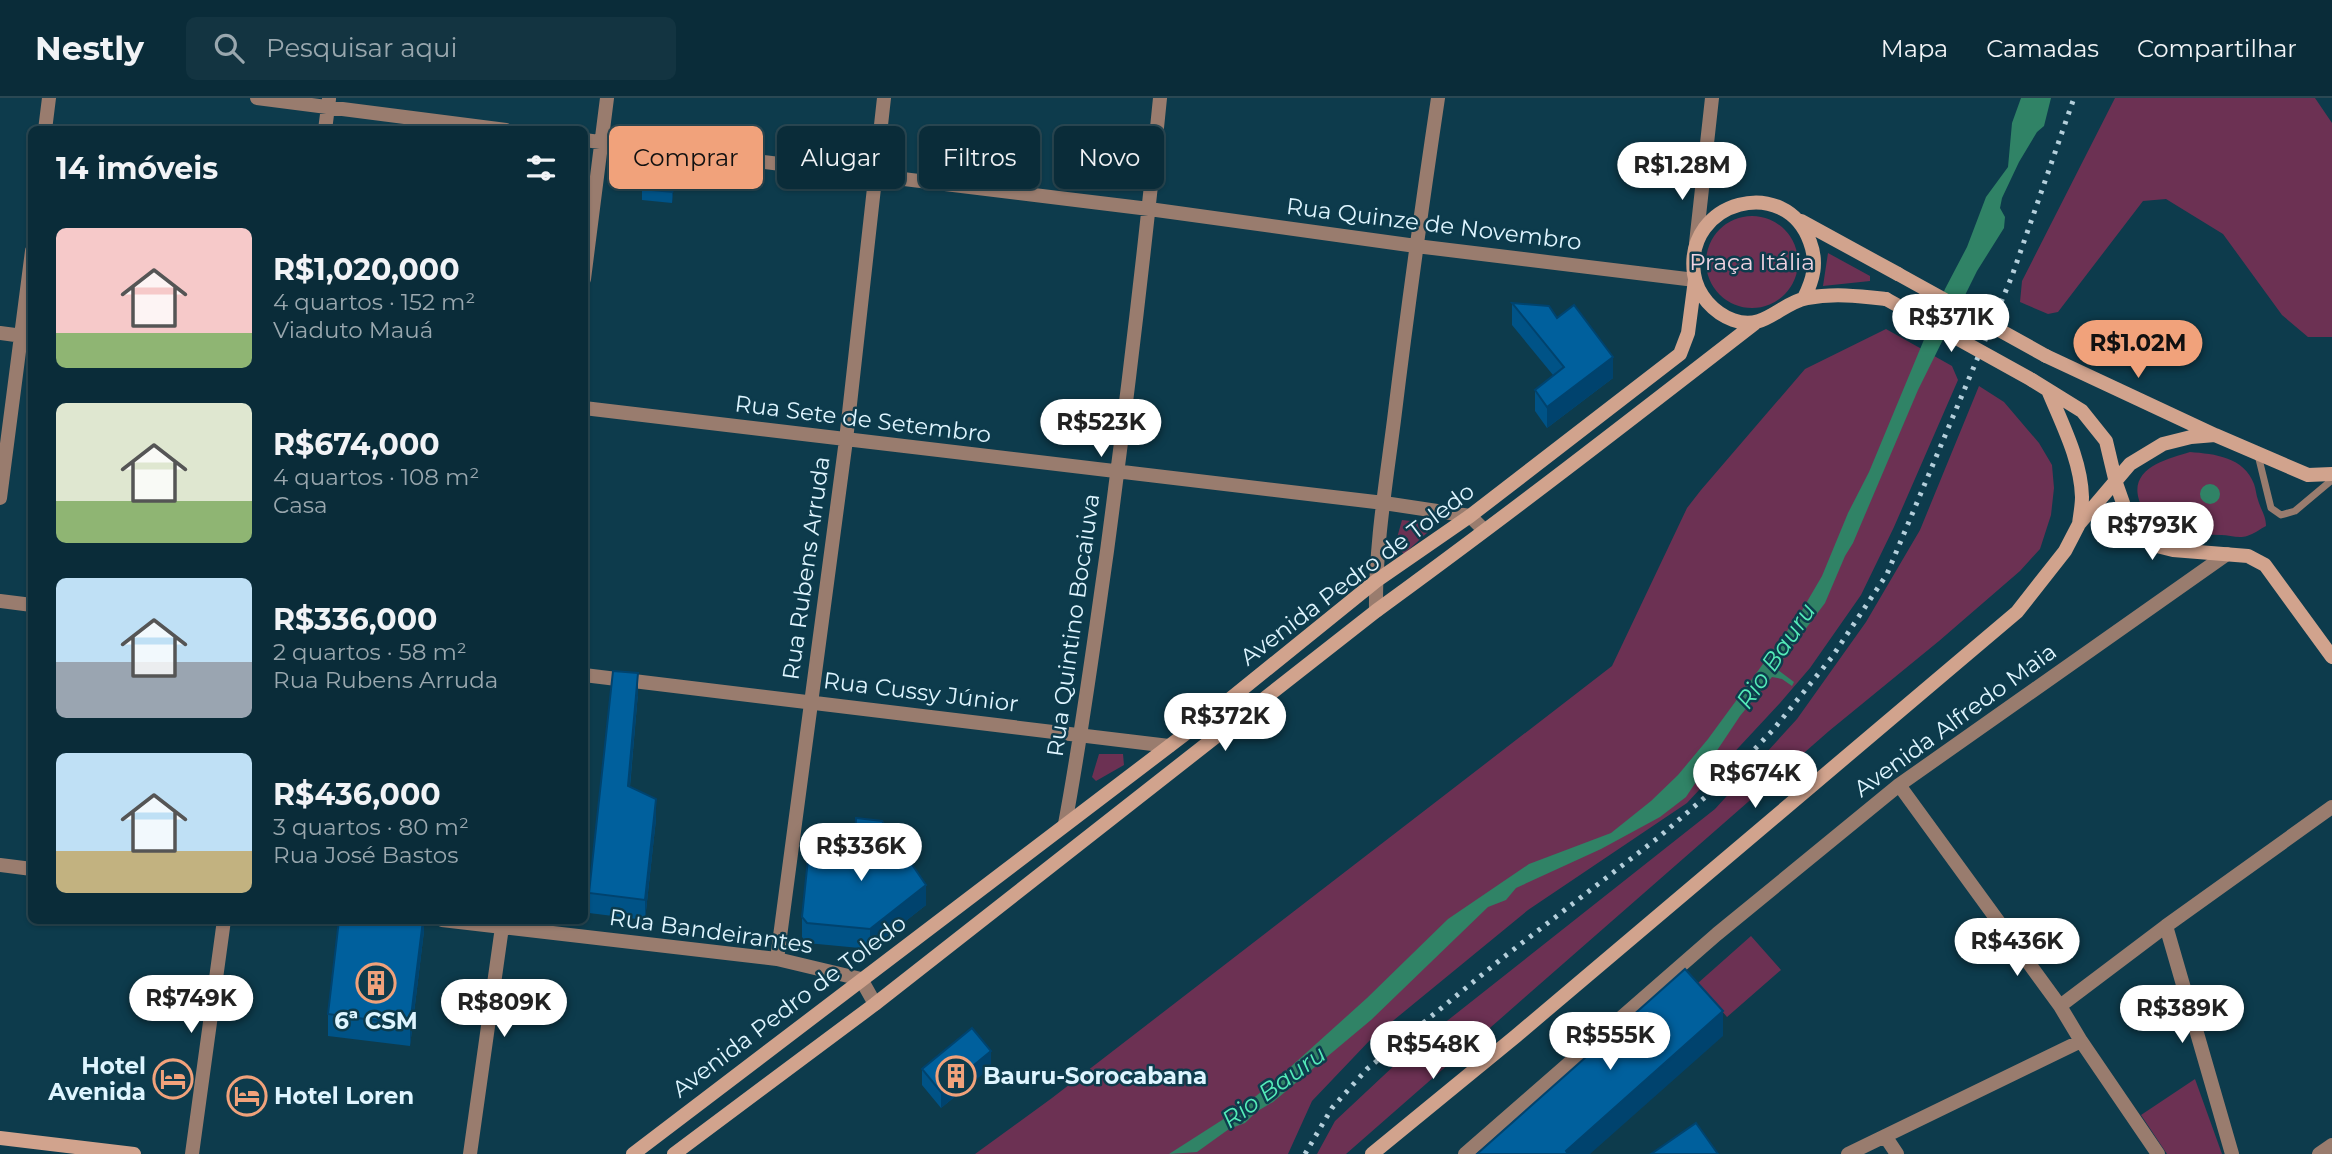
<!DOCTYPE html>
<html lang="pt">
<meta charset="utf-8">
<style>
body{margin:0;font-family:Montserrat,sans-serif;background:#133441;color:#f1f3f6;height:100vh;display:flex;flex-direction:column;font-size:26px;white-space:nowrap}
*{box-sizing:border-box;margin:0}
p{font-size:23px;color:#99a7ae}
.icon{flex:none;width:38px;height:38px;fill:none;stroke:currentColor;stroke-width:2;stroke-linecap:round;stroke-linejoin:round}
.map{position:relative;flex:1;overflow:hidden}
.panel{position:absolute;left:28px;top:28px;width:560px;height:798px;display:flex;flex-direction:column;background:#0a2c39;border-radius:10px;box-shadow:0 2px 5px #0004,0 0 0 2px #2a4853}
.panel>*{flex:none}
.top-card{position:absolute;left:609px;top:28px;width:665px;height:63px;display:flex;gap:14px}
.price{position:absolute;translate:-50% -60px;padding:0 16px;border-radius:24px;background:#fff;color:#222;font-size:23px;line-height:46px;filter:drop-shadow(0 2px 4px #0008)}
.price::after{content:'';position:absolute;left:50%;top:42px;width:21px;height:16px;margin-left:-10px;background:inherit;clip-path:polygon(0 0,100% 0,50% 100%)}
.price.current{background:#f1a27b;color:#111}
ul{padding:0;list-style:none}
li{display:flex;align-items:center;gap:21px;height:175px;padding:0 28px}
li span{display:grid;place-items:center;flex:none;width:196px;height:140px;border-radius:10px;color:#555}
li>.icon{margin-inline-start:auto}
span .icon{width:84px;height:84px;fill:#fffc;stroke-width:1}
li b{font-size:30px}
h2{display:flex;justify-content:space-between;align-items:center;height:84px;padding:0 28px;font-size:30px}
.chip{padding:0 24px;border-radius:10px;background:#0a2c39;box-shadow:0 2px 5px #0004,0 0 0 2px #2a4853;font-size:24px;line-height:63px}
.chip.current{background:#f1a27b;color:#111}
header{display:flex;align-items:center;gap:42px;box-sizing:border-box;height:98px;padding:0 35px;background:#0a2c39;border-bottom:2px solid #2a4853}
header strong{font-size:33px}
nav{display:flex;gap:38px;margin-inline-start:auto;font-size:24px}
.search{width:490px;height:63px;background:#133441;display:flex;align-items:center;gap:18px;box-sizing:border-box;padding:0 24px;border-radius:10px;color:#99a7ae;font-size:26px}
.map>svg:first-child{display:block}
</style>
<header>
<strong>Nestly</strong>
<div class="search"><svg class="icon" aria-label="search" viewBox="0 0 24 24"><circle cx="10" cy="10" r="6"/><path d="M15 15l6 6"/></svg>Pesquisar aqui</div>
<nav><a>Mapa</a><a>Camadas</a><a>Compartilhar</a></nav>
</header>
<div class="map">
<svg width="2332" height="1056" viewBox="0 0 2332 1056">
<rect width="100%" height="100%" fill="#0d3b4c"/>
<path fill="#6c3153" d="M2115,0H2315L2332,25V239H2308L2282,217L2223,136L2166,101L2143,103L2058,214L2048,216L2020,204L2022,183Z
M1706 164a46 46 0 1 1 92 0a46 46 0 1 1-92 0Z
M1828,155L1870,178V183L1823,188Z
M1886,231L1952,268L1958,282L1894,429L1861,497L1810,570L1780,605L1687,705L1528,812L1372,940L1312,1003L1288,1056H975L1052,1000L1612,568L1687,410L1701,392L1805,271Z
M1979,288L2004,304L2039,345L2052,367L2054,390L2051,417L2040,451L2020,473L1939,543L1829,633L1346,1056H1317L1335,1023L1414,949L1715,711L1797,621L1866,524L1920,432Z
M2190,354C2215,356 2244,359 2254,386C2256,391 2256,397 2258,402C2261,412 2266,418 2266,428C2260,431 2254,436 2247,438C2239,441 2229,437 2221,437C2200,436 2177,438 2157,428C2148,423 2142,412 2139,402C2129,370 2167,361 2190,354Z
M1402,422L1420,424L1428,434L1404,456L1395,447Z
M1099,656H1123L1124,667L1096,683L1092,679Z
M1751,838L1781,872L1727,919L1698,885Z
M2195,981L2222,1056H2167L2141,1017Z"/>
<path fill="#308366" d="M2021,0H2051L2044,28L2037,34L2019,64L2002,100L2000,110L2005,119L2004,130L1977,173L1918,292L1853,445L1845,458L1825,505L1783,561L1778,572L1794,584L1792,588L1782,581L1772,579L1740,618L1686,699L1660,719L1601,751L1516,790L1506,802L1488,809L1371,922L1273,1004L1256,1014L1245,1025L1229,1031L1197,1054L1169,1056L1244,1008L1286,973L1367,900L1448,821L1529,766L1611,735L1651,703L1678,677L1708,641L1801,514L1822,478L1848,415L1869,374L1945,191L1967,149L1986,99L2008,69L2012,25Z
M2200 396a10 10 0 1 1 20 0a10 10 0 1 1-20 0Z"/>
<g fill="none" stroke-linecap="round" stroke-linejoin="round">
<path stroke="#997c6e" stroke-width="7" d="M2258,357L2271,410L2281,417L2295,413L2332,382"/>
<path stroke="#997c6e" stroke-width="14" d="M257,0L506,32
M45,32L49,0
M325,32L329,1
M584,42L1149,111L1416,148L1695,182
M1696,145L1712,0
M584,181L607,0
M0,235L30,239
M584,310L1384,405L1470,418L1484,432
M0,400L32,153
M0,503L32,507
M1376,513C1375,450 1386,385 1394,322C1407,215 1422,107 1438,0
M584,577L1169,648
M1899,687L2060,908L2081,943L2158,1056
M1065,726C1082,635 1094,544 1107,453C1127,302 1145,151 1160,0
M0,767L32,771
M442,822L777,861L861,881L875,906
M2166,828L2232,1056
M777,861L846,342L884,0
M2060,908L2166,828L2332,709
M1885,1038L1897,1056
M192,1056L224,822
M470,1056L503,822
M1465,1056L1717,836L1899,687L2227,456
M1848,1056L2081,943
M2319,1056L2332,1047"/>
<path stroke="#d1a38d" stroke-width="14" d="M1801,123L1898,176
M1804,200C1813,182 1818,165 1810,144C1786,76 1684,102 1694,176C1697,197 1714,215 1733,222C1764,234 1780,205 1807,200C1834,195 1859,198 1886,201
M2046,258L2215,337L2308,377L2332,376
M2032,282L2082,313L2106,343L2116,385L2130,425L2153,447L2173,452L2248,458L2265,467L2332,559
M2048,292C2062,326 2081,362 2082,399C2082,408 2080,417 2079,426
M0,1040L134,1056
M633,1056L1214,614L1376,483L1470,418L1680,256L1688,235L1695,182
M674,1056L875,906L1376,513C1504,420 1629,323 1754,226
M1372,1056L1516,938L2017,514L2065,453L2079,426L2130,366L2163,346L2191,339L2215,337"/>
<path stroke="#b4cfdb" stroke-width="5" stroke-dasharray="3.5 7" stroke-linecap="butt" d="M1305,1056L1332,1010L1367,971L1500,862L1659,739L1725,682L1773,632L1832,559L1887,476L2012,178L2074,0"/>
<path stroke="#d1a38d" stroke-width="14" d="M1898,176L2046,258
M1886,201L2032,282"/>
</g>
<path fill="#005387" d="M675,76L672,105L642,102V91Z
M1512,205L1557,220L1613,280L1547,330L1535,313V292L1553,277L1512,227Z
M638,595L630,689L656,721L645,822L589,815V795Z
M855,739L926,807L870,851L807,845L802,839V819L863,768L855,758Z
M424,822V833L410,948L328,938V916Z
M991,969L941,1010L922,987V971Z"/>
<path fill="#00436e" d="M675,65V76L672,105V94Z
M1613,259V280L1547,330V309Z
M638,575V595L628,708V688Z
M656,701V721L645,822V802Z
M926,787V807L870,851V831Z
M423,822H424V833L410,948V927Z
M1723,913V938L1590,1056H1566V1053Z
M991,953V969L941,1010V994Z"/>
<path fill="#00609d" stroke="#00436e" stroke-width="2" d="M645,62L675,65L672,94L642,91Z
M1512,205L1549,208L1557,220L1574,207L1613,259L1547,309L1535,292L1564,269Z
M613,573L638,575L628,688L656,701L645,802L589,795Z
M856,720L882,723L926,787L870,831L807,825L802,819L808,761L882,770L855,739Z
M339,822H423L410,927L328,916Z
M1685,871L1723,913L1566,1053L1568,1056H1477Z
M972,930L991,953L941,994L922,971Z
M1696,1025L1718,1056H1651Z"/>
<defs>
<g id="building-ring" transform="scale(2.0125)"><circle r="9.5" fill="#0d3b4c" stroke="#f1a27b" stroke-width="1.5"/><path d="M-4-6H4V6H1V3H-1V6H-4ZM-2.5-4.3h1.7v1.8h-1.7ZM.8-4.3h1.7v1.8H.8ZM-2.5-1h1.7V.8h-1.7ZM.8-1h1.7V.8H.8Z" fill="#f1a27b"/></g>
<g id="hotel-ring" transform="scale(2.0125)"><circle r="9.5" fill="#0d3b4c" stroke="#f1a27b" stroke-width="1.5"/><path d="M-6-4.5h1.5V1H6V5H4.5V3h-9V5H-6ZM-4 0a1.8 1.8 0 1 1 3.6 0ZM.5 0V-2.5h3Q6-2.5 6 0Z" fill="#f1a27b"/></g>
</defs>
<g fill-rule="evenodd">
<use href="#building-ring" x="376" y="885"/>
<use href="#building-ring" x="956" y="978"/>
<use href="#hotel-ring" x="173" y="981"/>
<use href="#hotel-ring" x="247" y="998"/>
</g>
<g text-anchor="middle" stroke-width="5" stroke-linejoin="round" paint-order="stroke">
<g font-size="23" fill="#def5ff" stroke="#0d3b4c">
<text transform="translate(1434 126) rotate(7)" y="8">Rua Quinze de Novembro</text>
<text transform="translate(863 321) rotate(7)" y="8">Rua Sete de Setembro</text>
<text transform="translate(806 470) rotate(-82)" y="8">Rua Rubens Arruda</text>
<text transform="translate(1357 476) rotate(-37)" y="8">Avenida Pedro de Toledo</text>
<text transform="translate(1073 527) rotate(-82)" y="8">Rua Quintino Bocaiuva</text>
<text transform="translate(921 594) rotate(7)" y="8">Rua Cussy Júnior</text>
<text transform="translate(1955 622) rotate(-36)" y="8">Avenida Alfredo Maia</text>
<text transform="translate(711 833) rotate(8)" y="8">Rua Bandeirantes</text>
<text transform="translate(789 908) rotate(-37)" y="8">Avenida Pedro de Toledo</text>
</g>
<g font-size="23" fill="#f1d4e2" stroke="#0d3b4c">
<text x="1752" y="172">Praça Itália</text>
</g>
<g font-size="23" font-weight="bold" fill="#def5ff" stroke="#0d3b4c" text-anchor="start">
<text x="376" y="931" text-anchor="middle">6ª CSM</text>
<text x="146" y="976" text-anchor="end">Hotel<tspan x="146" dy="26">Avenida</tspan></text>
<text x="983" y="986">Bauru-Sorocabana</text>
<text x="274" y="1006">Hotel Loren</text>
</g>
<g font-size="24" font-style="italic" fill="#54ebb8" stroke="#0d3b4c">
<text transform="translate(1776 558) rotate(-56)" y="8">Rio Bauru</text>
<text transform="translate(1274 989) rotate(-36)" y="8">Rio Bauru</text>
</g>
</g>
</svg>
<b class="price" style="left:1682px;top:104px">R$1.28M</b>
<b class="price" style="left:1951px;top:256px">R$371K</b>
<b class="price current" style="left:2138px;top:282px">R$1.02M</b>
<b class="price" style="left:1101px;top:361px">R$523K</b>
<b class="price" style="left:2152px;top:464px">R$793K</b>
<b class="price" style="left:1225px;top:655px">R$372K</b>
<b class="price" style="left:1755px;top:712px">R$674K</b>
<b class="price" style="left:861px;top:785px">R$336K</b>
<b class="price" style="left:2017px;top:880px">R$436K</b>
<b class="price" style="left:191px;top:937px">R$749K</b>
<b class="price" style="left:504px;top:941px">R$809K</b>
<b class="price" style="left:2182px;top:947px">R$389K</b>
<b class="price" style="left:1610px;top:974px">R$555K</b>
<b class="price" style="left:1433px;top:983px">R$548K</b>
<div class="top-card">
<a class="chip current">Comprar</a>
<a class="chip">Alugar</a>
<a class="chip">Filtros</a>
<a class="chip">Novo</a>
</div>
<section class="panel">
<h2>14 imóveis<svg class="icon" aria-label="filters" viewBox="0 0 24 24"><path d="M4 7h16M4 17h16"/><circle cx="9" cy="7" r="2"/><circle cx="15" cy="17" r="2"/></svg></h2>
<ul>
<li><span style="background:linear-gradient(#f6c9c9 75%,#8fb573 0)"><svg class="icon" aria-label="home" viewBox="0 0 24 24"><path d="M3 11l9-7 9 7M6 9v11h12V9"/></svg></span><div><b>R$1,020,000</b><p>4 quartos · 152 m²</p><p>Viaduto Mauá</p></div></li>
<li><span style="background:linear-gradient(#dfe7d0 70%,#8fb573 0)"><svg class="icon" aria-label="home" viewBox="0 0 24 24"><path d="M3 11l9-7 9 7M6 9v11h12V9"/></svg></span><div><b>R$674,000</b><p>4 quartos · 108 m²</p><p>Casa</p></div></li>
<li><span style="background:linear-gradient(#bfe0f5 60%,#9aa5b1 0)"><svg class="icon" aria-label="home" viewBox="0 0 24 24"><path d="M3 11l9-7 9 7M6 9v11h12V9"/></svg></span><div><b>R$336,000</b><p>2 quartos · 58 m²</p><p>Rua Rubens Arruda</p></div></li>
<li><span style="background:linear-gradient(#bfe0f5 70%,#c2b280 0)"><svg class="icon" aria-label="home" viewBox="0 0 24 24"><path d="M3 11l9-7 9 7M6 9v11h12V9"/></svg></span><div><b>R$436,000</b><p>3 quartos · 80 m²</p><p>Rua José Bastos</p></div></li>
</ul>
</section>
</div>
